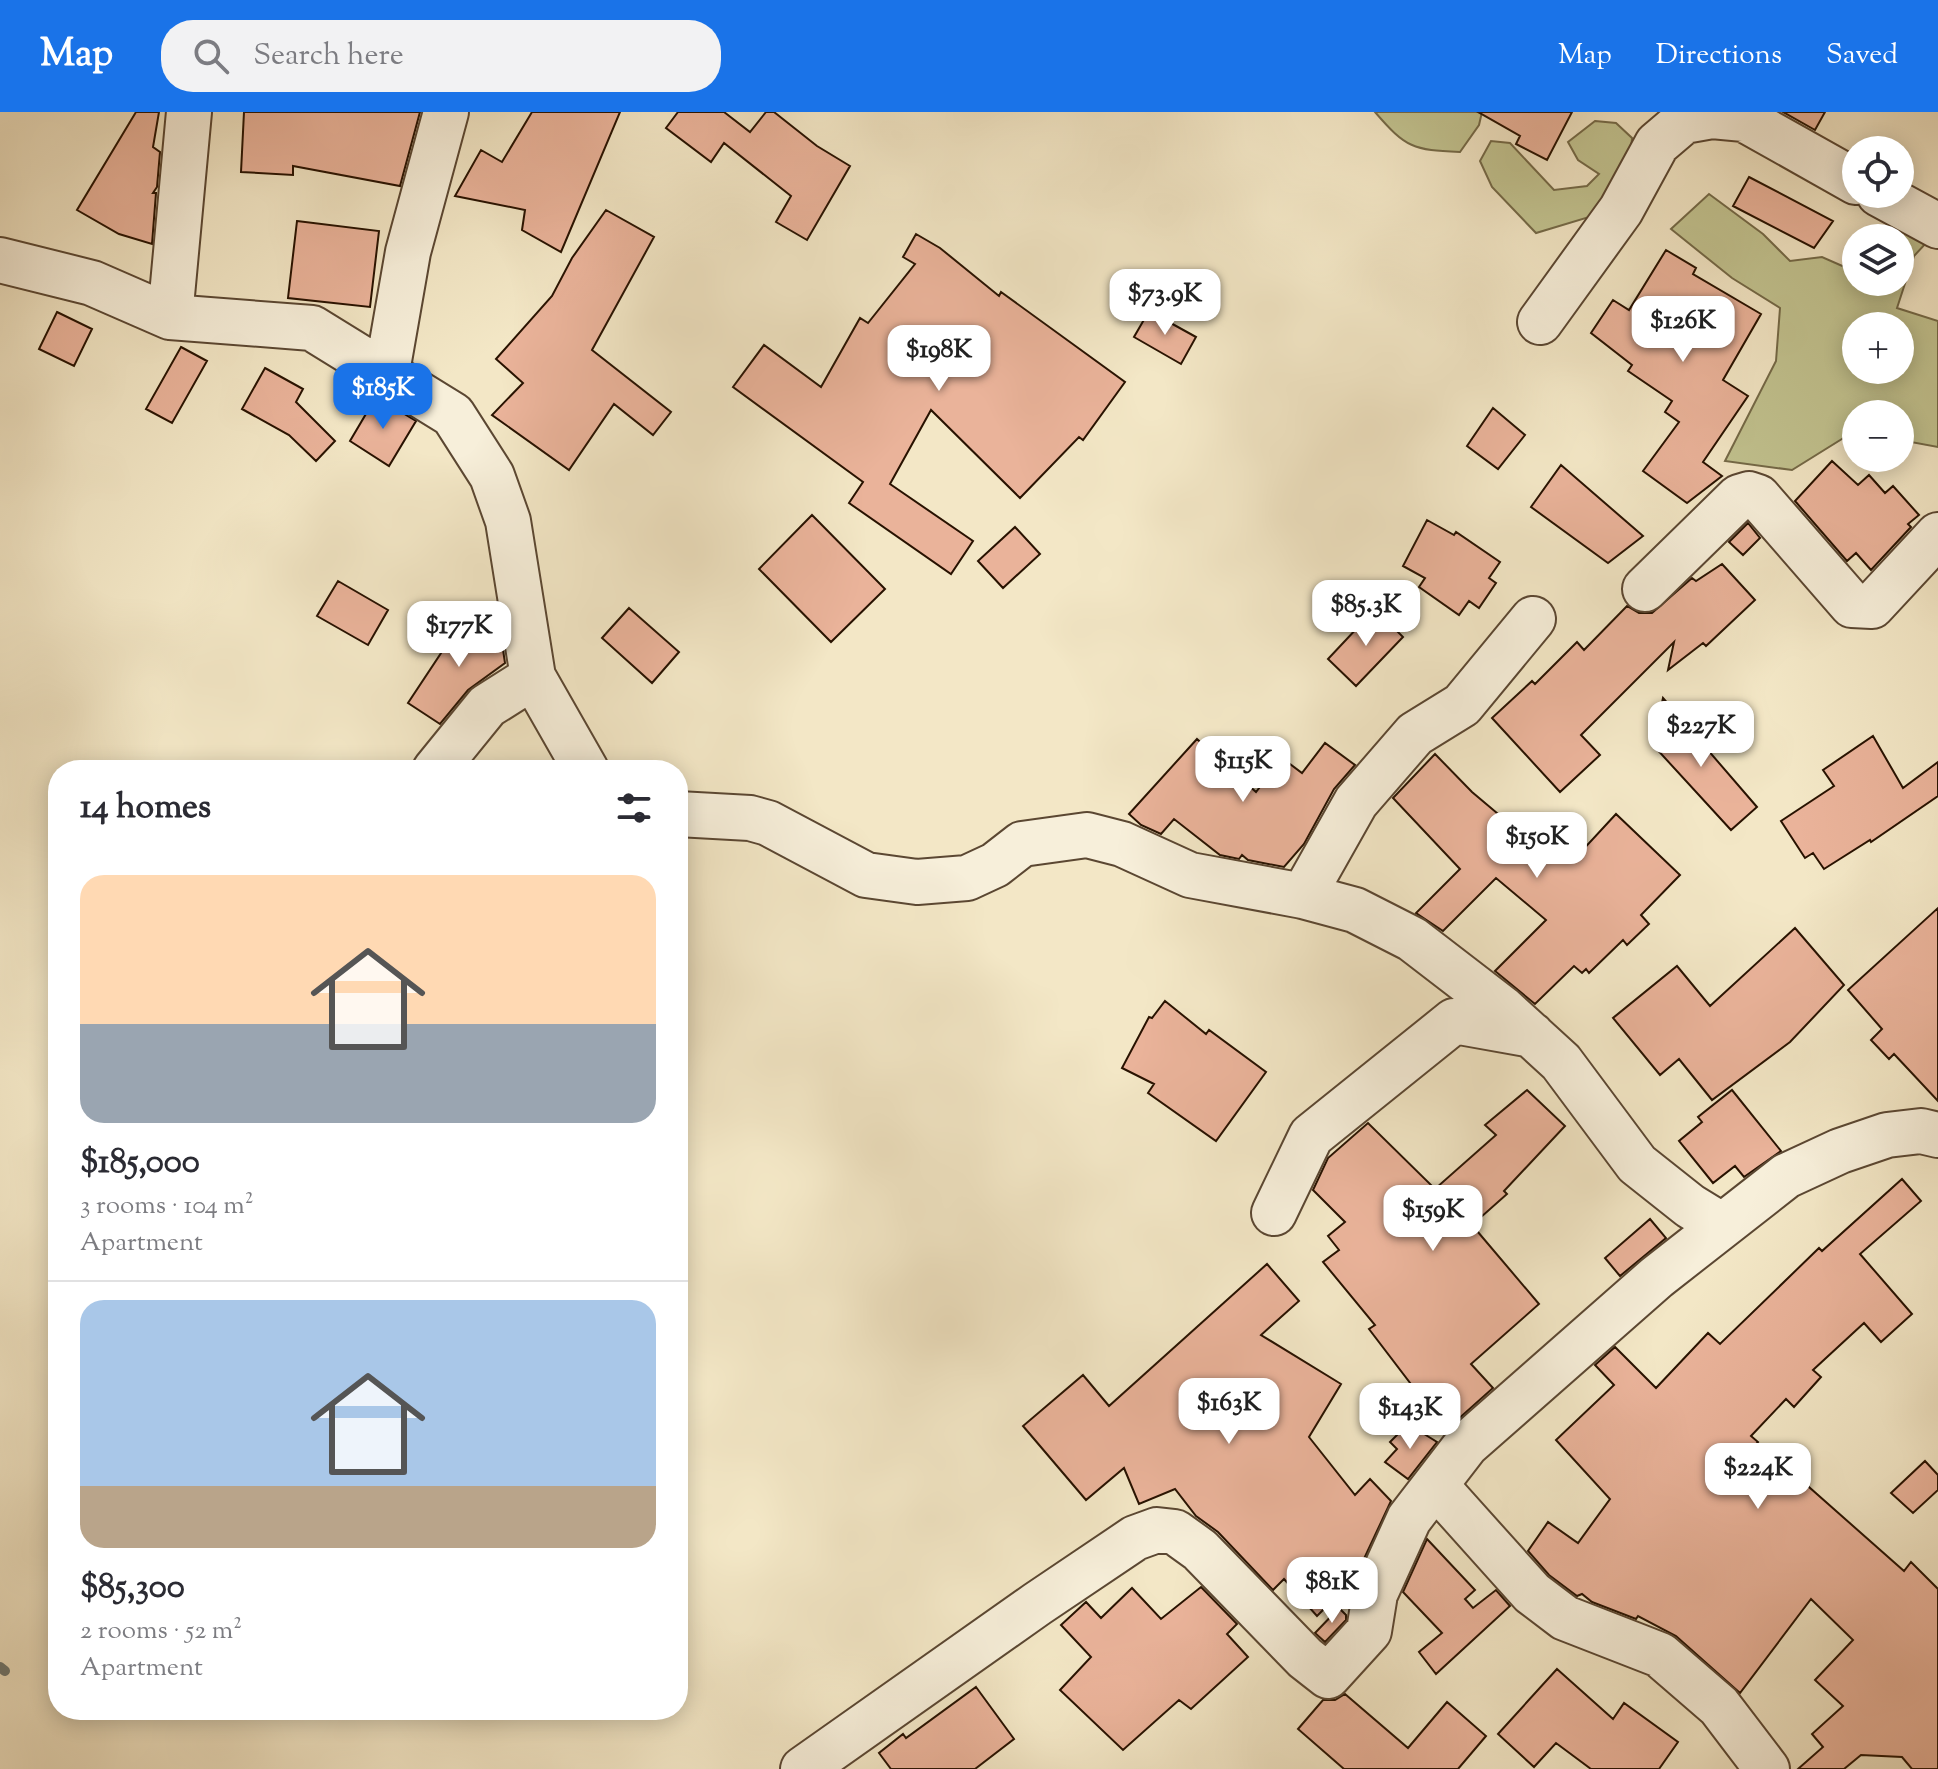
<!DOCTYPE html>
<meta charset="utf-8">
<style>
body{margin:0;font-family:"Sorts Mill Goudy",serif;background:#f2f2f3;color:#2b2b33;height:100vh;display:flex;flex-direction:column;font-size:30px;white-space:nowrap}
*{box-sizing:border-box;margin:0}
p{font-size:26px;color:#7c7c81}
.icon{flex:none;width:44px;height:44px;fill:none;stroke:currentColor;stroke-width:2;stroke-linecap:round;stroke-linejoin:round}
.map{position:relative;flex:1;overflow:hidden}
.side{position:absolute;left:48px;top:648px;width:640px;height:960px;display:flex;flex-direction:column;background:#fff;border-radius:32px;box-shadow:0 4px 20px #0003}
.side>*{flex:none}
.buttons{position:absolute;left:1842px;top:24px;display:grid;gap:16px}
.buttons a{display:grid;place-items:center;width:72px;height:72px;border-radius:50%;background:#fff;box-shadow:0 4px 20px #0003;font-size:40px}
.price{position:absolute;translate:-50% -68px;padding:0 18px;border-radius:16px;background:#fff;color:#222;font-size:26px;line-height:52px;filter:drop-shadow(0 2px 4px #0008)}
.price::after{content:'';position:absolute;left:50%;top:48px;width:24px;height:18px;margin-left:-12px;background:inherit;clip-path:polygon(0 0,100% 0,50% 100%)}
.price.current{background:#1a73e8;color:#fff}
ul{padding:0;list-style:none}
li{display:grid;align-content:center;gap:16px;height:424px;padding:0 32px}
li+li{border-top:2px solid #e1e1e2}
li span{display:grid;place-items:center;height:248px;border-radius:24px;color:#555}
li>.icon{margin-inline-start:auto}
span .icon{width:144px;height:144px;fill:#fffc;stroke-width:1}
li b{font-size:34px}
h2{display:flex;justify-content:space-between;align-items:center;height:96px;padding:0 32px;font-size:34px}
header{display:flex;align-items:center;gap:48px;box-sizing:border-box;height:112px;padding:0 40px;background:#1a73e8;color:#fff}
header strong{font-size:38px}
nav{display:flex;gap:44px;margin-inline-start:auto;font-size:28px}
.search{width:560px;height:72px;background:#f2f2f3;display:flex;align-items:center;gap:20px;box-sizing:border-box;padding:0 28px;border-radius:32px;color:#7c7c81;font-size:30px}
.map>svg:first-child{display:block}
</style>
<header>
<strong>Map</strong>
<div class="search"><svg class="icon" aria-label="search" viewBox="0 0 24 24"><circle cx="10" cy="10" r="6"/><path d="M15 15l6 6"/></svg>Search here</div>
<nav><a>Map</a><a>Directions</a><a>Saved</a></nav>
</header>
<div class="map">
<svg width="1938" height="1657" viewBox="0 0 1938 1657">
<rect width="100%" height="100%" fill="#f3e7c6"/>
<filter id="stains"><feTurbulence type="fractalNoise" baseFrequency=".0025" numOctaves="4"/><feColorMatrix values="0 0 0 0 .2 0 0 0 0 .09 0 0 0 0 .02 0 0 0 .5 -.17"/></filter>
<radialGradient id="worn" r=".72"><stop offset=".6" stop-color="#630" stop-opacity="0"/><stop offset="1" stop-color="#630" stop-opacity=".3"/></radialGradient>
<path fill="#c2c390" stroke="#756a48" stroke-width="2" fill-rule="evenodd" d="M1375,0H1482L1479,13L1460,40C1413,38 1406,36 1375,0Z
M1595,9L1616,11L1632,26L1629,63L1596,103L1536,121L1492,75L1480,49L1491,29L1510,31L1554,78L1587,74L1599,62L1578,48L1568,30Z
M1709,82L1763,122L1790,149L1822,145L1856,160V170H1900V126H1885L1887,122L1912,114L1927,130L1914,144L1897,196L1938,209V335L1900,328V302H1856V322H1850L1792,358L1725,349L1776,249L1780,196L1732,166L1671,117ZM1856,214H1900V258H1856Z"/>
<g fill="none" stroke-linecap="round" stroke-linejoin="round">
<path stroke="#707973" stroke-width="10" d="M0,1555L5,1559"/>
</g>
<path fill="#eab39a" stroke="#281200" stroke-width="2" d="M136,0H159L153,35L160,40L157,75L153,81H156L152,132L119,122L77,98Z
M244,0H420L400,74L293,54V63L241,60Z
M532,0H620L561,140L522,118L525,98L455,84L481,38L502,50Z
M678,0H724L750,20L766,0H774L817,34L850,54L807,128L776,110L791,84L724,31L711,50L666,16Z
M1478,0H1572L1547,48L1516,32L1520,24Z
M1783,0H1825L1815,18Z
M1749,65L1833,109L1814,136L1733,94Z
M606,98L654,125L592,238L671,300L653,323L614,292L569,358L492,303L523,271L496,247L552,184L572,146Z
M297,109L379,119L370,195L288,186Z
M916,122L940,136L999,184L1001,180L1125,270L1083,328L1079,325L1020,386L931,298L890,372L973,429L951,462L849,391L863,370L733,275L764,233L821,275L860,206L868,211L915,152L903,145Z
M1666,138L1696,156L1693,162L1761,202L1723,268L1748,284L1703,350L1722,364L1687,391L1643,359L1679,310L1665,300L1672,289L1628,259L1632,253L1591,221L1613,188L1629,198Z
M1149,199L1196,225L1181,252L1134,225Z
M57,200L92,217L74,254L39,237Z
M181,235L207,249L172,311L146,297Z
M265,256L303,277L296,290L335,329L316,349L289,323L242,297Z
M376,285L416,309L389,354L350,329Z
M1493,296L1525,323L1498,357L1467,334Z
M1832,349L1858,373L1869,363L1885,381L1893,374L1919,403L1908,412L1911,415L1871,458L1856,441L1847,449L1795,389Z
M1561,353L1643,424L1608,451L1531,395Z
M812,403L885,477L831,530L759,457Z
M1427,408L1454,423L1456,420L1500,450L1489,466L1496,471L1479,496L1469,489L1459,503L1419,475L1425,466L1403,454Z
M1748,411L1760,426L1743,443L1729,430Z
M1015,415L1040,442L1003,476L978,449Z
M1722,452L1755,488L1706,534L1703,531L1668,558L1674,530L1581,623L1600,643L1560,680L1492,606L1532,569L1535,572L1577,530L1584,538L1627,494L1639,501H1652L1692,466L1696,469Z
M338,469L388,498L368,533L317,504Z
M629,496L679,540L652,571L602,526Z
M1375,497L1403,525L1356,574L1328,547Z
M467,502L501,524L505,551L468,578L440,612L408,591Z
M1663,586L1757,695L1731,718L1653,633Z
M1873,624L1903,676L1938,650V684L1871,730L1870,728L1824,757L1813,741L1805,746L1781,709L1834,674L1823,658Z
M1197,627L1256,680L1282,646L1302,661L1325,631L1355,653L1334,677L1304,732L1284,755L1248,748L1242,743L1239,747L1220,743L1174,707L1161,722L1141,713L1129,702Z
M1435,642L1472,680L1554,749L1569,732L1580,741L1616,702L1680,763L1641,803L1649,812L1627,833L1623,828L1589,861L1586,857L1582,861L1574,854L1535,892L1495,859L1546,808L1496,766L1443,819L1416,801L1460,757L1393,686Z
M1938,796V989L1894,942L1889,947L1871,928L1882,917L1848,878Z
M1795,816L1844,873L1790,930L1712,988L1679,947L1660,963L1613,906L1677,854L1710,894Z
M1165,889L1206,922L1209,918L1266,960L1216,1029L1148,981L1154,972L1122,956L1149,905L1152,906Z
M1527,978L1565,1014L1504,1079L1507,1082L1472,1113L1539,1192L1471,1252L1493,1276L1446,1318L1369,1217L1375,1213L1323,1150L1339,1138L1328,1124L1345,1110L1313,1078L1328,1046L1368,1011L1435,1077L1496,1023L1485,1013Z
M1732,978L1781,1039L1744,1065L1735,1054L1713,1071L1679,1029L1702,1010L1698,1005Z
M1902,1067L1921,1089L1860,1142L1912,1202L1881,1230L1864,1211L1813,1258L1821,1265L1794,1295L1786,1287L1751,1324L1758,1330L1749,1340L1791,1380L1801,1368L1904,1459L1911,1450L1938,1477V1657H1912L1902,1645L1861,1643L1844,1657H1798L1823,1635L1812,1622L1843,1594L1815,1568L1853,1528L1811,1487L1740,1581L1676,1524L1638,1504L1636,1507L1592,1490L1582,1482L1577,1484L1549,1463L1528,1439L1548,1410L1578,1431L1610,1387L1556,1328L1614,1273L1595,1253L1615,1235L1656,1276L1708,1221L1720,1232L1819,1136L1822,1139Z
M1650,1107L1666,1126L1620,1164L1605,1146Z
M1267,1152L1299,1189L1261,1223L1341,1272L1309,1325L1355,1383L1370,1367L1391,1389L1355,1466L1317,1504L1284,1467L1273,1478L1218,1420L1196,1404L1175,1377L1139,1392L1124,1356L1086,1388L1023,1314L1083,1263L1109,1294Z
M1408,1312L1437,1330L1408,1367L1385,1350L1397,1337L1390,1330Z
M1925,1349L1938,1363V1378L1913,1401L1891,1381Z
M1427,1427L1475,1478L1465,1487L1473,1496L1496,1478L1510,1494L1436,1562L1419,1540L1442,1521L1403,1480Z
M1201,1475L1237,1512L1227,1522L1248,1545L1191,1597L1179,1588L1123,1638L1060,1578L1091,1545L1061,1513L1086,1490L1101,1506L1132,1476L1161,1507Z
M1339,1496L1346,1503V1508L1325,1530L1315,1521Z
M1557,1557L1613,1607L1624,1591L1678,1630L1659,1657H1591L1556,1631L1534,1655L1498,1622Z
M976,1575L1014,1627L975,1657H891L879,1641L903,1622L906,1626Z
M1345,1582L1408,1636L1447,1590L1486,1624L1458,1657H1344L1298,1617L1323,1588H1335Z"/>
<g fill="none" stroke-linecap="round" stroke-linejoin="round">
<g stroke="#5b4732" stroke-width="48">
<path id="minor" d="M189,0L170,205L312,216L453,303L492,364L508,409L533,565L586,658
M1879,82L1938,114
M0,148L92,171L170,205
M1540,210L1621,98L1657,32L1684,9L1712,4L1744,7L1856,70
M387,260L408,140L446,0
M1645,477L1739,385L1749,382L1758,385L1852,493L1872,494L1938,423
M435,658L487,594L533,565
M678,702L750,706L768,711L866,763L917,770L967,766L995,753L1022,732L1087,723L1122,732L1190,763L1303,784L1355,798L1412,827L1503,897L1561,950L1637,1052L1690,1094L1721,1113
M1303,784L1356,690L1415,622L1462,593L1533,507
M1274,1101L1311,1024L1454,909L1532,923
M1436,1374L1532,1481L1565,1506L1660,1543L1719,1594L1767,1657
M803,1657L1037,1492L1135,1426L1157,1418L1175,1420L1200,1438L1305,1546L1328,1564L1369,1519L1375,1482L1409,1407L1466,1333L1657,1165L1786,1064L1840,1039L1887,1023L1921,1019L1938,1023"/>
</g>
<use href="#minor" stroke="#f7efda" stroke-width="44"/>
</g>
<rect width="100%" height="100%" filter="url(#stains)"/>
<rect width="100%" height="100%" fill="url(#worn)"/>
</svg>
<div class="buttons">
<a><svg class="icon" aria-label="locate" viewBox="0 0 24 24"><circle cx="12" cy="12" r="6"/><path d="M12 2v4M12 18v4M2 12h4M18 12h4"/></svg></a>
<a><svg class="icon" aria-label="layers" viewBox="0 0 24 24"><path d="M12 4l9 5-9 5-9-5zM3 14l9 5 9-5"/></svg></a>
<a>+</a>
<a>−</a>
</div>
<b class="price" style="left:1165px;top:225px">$73.9K</b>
<b class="price" style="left:1683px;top:252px">$126K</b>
<b class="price" style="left:939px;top:281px">$198K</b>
<b class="price current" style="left:383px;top:319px">$185K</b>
<b class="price" style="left:1366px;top:536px">$85.3K</b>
<b class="price" style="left:459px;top:557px">$177K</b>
<b class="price" style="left:1701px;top:657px">$227K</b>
<b class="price" style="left:1243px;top:692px">$115K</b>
<b class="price" style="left:1537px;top:768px">$150K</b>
<b class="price" style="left:1433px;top:1141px">$159K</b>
<b class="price" style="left:1229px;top:1334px">$163K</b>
<b class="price" style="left:1410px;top:1339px">$143K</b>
<b class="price" style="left:1758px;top:1399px">$224K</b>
<b class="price" style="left:1332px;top:1513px">$81K</b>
<section class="side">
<h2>14 homes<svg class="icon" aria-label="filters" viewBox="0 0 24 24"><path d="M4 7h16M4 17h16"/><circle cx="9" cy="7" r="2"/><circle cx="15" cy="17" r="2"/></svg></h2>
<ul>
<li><span style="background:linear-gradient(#ffd9b3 60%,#9aa5b1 0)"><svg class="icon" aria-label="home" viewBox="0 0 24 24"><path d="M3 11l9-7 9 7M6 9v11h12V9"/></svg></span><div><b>$185,000</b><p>3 rooms · 104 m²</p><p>Apartment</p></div></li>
<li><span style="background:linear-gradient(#a9c7e8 75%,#b9a48a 0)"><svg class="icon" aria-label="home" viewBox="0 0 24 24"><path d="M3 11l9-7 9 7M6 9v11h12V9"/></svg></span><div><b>$85,300</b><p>2 rooms · 52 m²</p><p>Apartment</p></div></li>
</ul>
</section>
</div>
